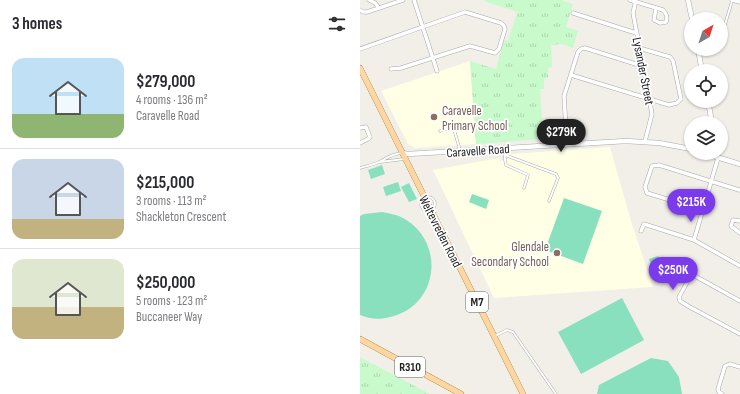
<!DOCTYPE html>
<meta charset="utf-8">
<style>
body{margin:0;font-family:"Sofia Sans Condensed",sans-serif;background:#f7f7f7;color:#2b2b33;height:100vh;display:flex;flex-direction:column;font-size:15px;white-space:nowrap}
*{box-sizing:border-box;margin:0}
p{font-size:13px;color:#7c7c81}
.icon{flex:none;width:22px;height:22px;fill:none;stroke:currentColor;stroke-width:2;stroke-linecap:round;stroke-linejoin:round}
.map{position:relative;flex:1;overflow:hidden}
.sheet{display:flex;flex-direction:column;background:#fff;width:360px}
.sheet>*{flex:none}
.needle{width:26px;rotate:39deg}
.controls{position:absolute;left:324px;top:12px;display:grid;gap:8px}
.controls a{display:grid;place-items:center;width:44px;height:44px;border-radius:50%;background:#fff;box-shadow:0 1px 3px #0004;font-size:20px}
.price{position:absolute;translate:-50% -34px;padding:0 9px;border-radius:14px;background:#7c3aed;color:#fff;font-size:13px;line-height:26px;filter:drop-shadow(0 1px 2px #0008)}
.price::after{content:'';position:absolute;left:50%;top:24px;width:12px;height:9px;margin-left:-6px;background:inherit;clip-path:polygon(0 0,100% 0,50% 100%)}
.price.selected{background:#222;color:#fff}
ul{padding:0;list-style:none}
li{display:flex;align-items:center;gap:12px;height:100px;padding:0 12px}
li+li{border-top:1px solid #e1e1e2}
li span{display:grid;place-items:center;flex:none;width:112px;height:80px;border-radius:12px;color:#555}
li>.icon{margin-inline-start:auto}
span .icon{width:48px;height:48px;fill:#fffc;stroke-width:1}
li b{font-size:17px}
h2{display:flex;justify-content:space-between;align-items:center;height:48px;padding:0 12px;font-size:17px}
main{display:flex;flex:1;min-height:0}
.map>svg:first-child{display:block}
</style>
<main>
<section class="sheet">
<h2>3 homes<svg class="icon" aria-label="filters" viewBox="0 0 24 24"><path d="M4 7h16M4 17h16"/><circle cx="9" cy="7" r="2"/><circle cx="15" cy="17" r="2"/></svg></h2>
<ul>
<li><span style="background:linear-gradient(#bfe0f5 70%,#8fb573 0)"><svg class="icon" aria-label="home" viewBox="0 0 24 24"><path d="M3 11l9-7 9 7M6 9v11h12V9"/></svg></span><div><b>$279,000</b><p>4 rooms · 136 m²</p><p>Caravelle Road</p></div></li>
<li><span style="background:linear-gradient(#c9d6e8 75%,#c2b280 0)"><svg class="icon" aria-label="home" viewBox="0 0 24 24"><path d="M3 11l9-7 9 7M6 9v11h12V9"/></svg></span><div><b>$215,000</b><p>3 rooms · 113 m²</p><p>Shackleton Crescent</p></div></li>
<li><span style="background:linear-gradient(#dfe7d0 60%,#c2b280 0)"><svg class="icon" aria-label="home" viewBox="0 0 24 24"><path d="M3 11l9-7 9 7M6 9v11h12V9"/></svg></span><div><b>$250,000</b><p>5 rooms · 123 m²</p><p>Buccaneer Way</p></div></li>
</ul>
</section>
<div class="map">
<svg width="380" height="394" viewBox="0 0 380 394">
<defs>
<pattern id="park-tufts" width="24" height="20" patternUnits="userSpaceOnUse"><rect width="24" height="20" fill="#c8facc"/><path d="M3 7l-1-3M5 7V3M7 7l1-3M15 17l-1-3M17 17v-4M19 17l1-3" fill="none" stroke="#acd6af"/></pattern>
</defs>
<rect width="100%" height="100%" fill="#f2efe9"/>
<path fill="#ffffe5" d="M110,61L116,144L55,148L48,144L21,91Z
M250,147L270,218L293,287L134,298L73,170L139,158L140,161L147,159L152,154Z"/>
<path fill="url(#park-tufts)" d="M124,0H201L213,4L206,27L218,31L213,48L201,44L191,45L192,67L188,68V78L184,79V89H180L183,139L116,144L110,61L136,69L144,40L148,41L157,12L124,1Z
M0,357L70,394H0Z"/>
<path fill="#88e0be" d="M22,165L25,174L11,179L8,170Z
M38,182L41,191L26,196L23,187Z
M49,183L57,199L49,202L41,187Z
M112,194L129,200L126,209L109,202Z
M204,198L242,211L223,264L185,250Z
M22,212C27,213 34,214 39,216C87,238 80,306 30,317C20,320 9,319 0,315V216L4,214Z
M298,256L302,267L293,270L289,259Z
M262,298L284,340L221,374L198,332Z
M291,358L308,361L319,377L322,394H237L239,385Z"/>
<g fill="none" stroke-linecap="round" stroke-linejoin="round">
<g stroke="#a9a9a9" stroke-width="3">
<path id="service" d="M361,38L372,1
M339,52L344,49
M93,126L100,150
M80,131L98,125
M144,148L145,160L146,165L168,175L164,188
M145,155L196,174L198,178L189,201
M20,162L44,159
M0,168C6,166 13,165 19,162C27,158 32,154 41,153
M61 204a7 7 0 1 1 14 0a7 7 0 1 1-14 0Z
M135,336L147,330L153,332L196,394"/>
</g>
<g stroke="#a9a9a9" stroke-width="4.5">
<path id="minor" d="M9,0L15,3L19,8
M54,0L77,71
M270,0L303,10C306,13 308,18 306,22L300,23L294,20L296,8
M276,0L273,13L292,114L285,141
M372,0L380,2
M0,10L3,12H7L43,0
M213,13L276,33
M0,49L105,12L141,23L144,26L145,29L139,49L135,53L110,46L41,68L31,69
M211,75L309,105L317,103L321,99L313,61L310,57L279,48
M0,128L6,127L10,137L8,139L0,143
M218,128H206L204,96L218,52L221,49L225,48L282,66
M343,210L287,193L285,187L292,166L299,165L379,190
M380,221L373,220L371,226L380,233
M281,231L284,224L334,240L380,266
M334,240L358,158
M380,301L335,276L330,277L319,297L320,301L328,306L380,334
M362,394L359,392L358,389L365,366L370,364L380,367"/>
</g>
<g stroke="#a9a9a9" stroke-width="5.5">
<path id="tertiary" d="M328,0L332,19
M338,49L342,71
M348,101L352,123
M42,153L48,154L266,141L299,143L331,149
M343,153L380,164"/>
</g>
<g stroke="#a06b00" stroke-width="6">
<path id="primary" d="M0,68L163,394
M0,339L101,394"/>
</g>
<use href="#service" stroke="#fff" stroke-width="2"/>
<use href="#minor" stroke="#fff" stroke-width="3.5"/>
<use href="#tertiary" stroke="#fff" stroke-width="4.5"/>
<use href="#primary" stroke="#fcd6a4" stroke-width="5.5"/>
</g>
<g fill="#8d6e63" stroke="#fff" stroke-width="1.5">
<circle cx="74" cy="117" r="4"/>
<circle cx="197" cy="253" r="4"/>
</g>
<g text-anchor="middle" stroke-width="3.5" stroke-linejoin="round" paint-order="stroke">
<g fill="#fff" stroke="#646464" stroke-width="1">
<rect x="106" y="292" width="22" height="20" rx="3"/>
<rect x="35" y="357" width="30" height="20" rx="3"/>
</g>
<g font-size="12" font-weight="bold" fill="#222">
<text x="117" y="306">M7</text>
<text x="50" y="371">R310</text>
</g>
<g font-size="13" fill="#222" stroke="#fff">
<text transform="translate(284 71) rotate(79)" y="5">Lysander Street</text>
<text transform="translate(118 150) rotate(-4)" y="5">Caravelle Road</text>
<text transform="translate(81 231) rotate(63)" y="5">Weltevreden Road</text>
</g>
<g font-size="13" fill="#785e54" stroke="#fff" text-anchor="start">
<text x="82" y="115">Caravelle<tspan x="82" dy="15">Primary School</tspan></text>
<text x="189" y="251" text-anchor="end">Glendale<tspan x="189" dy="15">Secondary School</tspan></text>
</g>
</g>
</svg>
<div class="controls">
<a><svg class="needle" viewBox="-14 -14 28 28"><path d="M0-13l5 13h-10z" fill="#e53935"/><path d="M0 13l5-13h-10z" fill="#7c7c81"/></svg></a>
<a><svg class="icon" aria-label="locate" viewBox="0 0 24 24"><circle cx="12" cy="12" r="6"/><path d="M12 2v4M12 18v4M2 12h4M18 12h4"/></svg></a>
<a><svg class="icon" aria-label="layers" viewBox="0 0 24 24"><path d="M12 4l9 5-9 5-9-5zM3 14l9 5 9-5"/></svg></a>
</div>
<b class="price selected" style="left:201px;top:153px">$279K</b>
<b class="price" style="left:331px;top:223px">$215K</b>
<b class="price" style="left:313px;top:291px">$250K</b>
</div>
</main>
